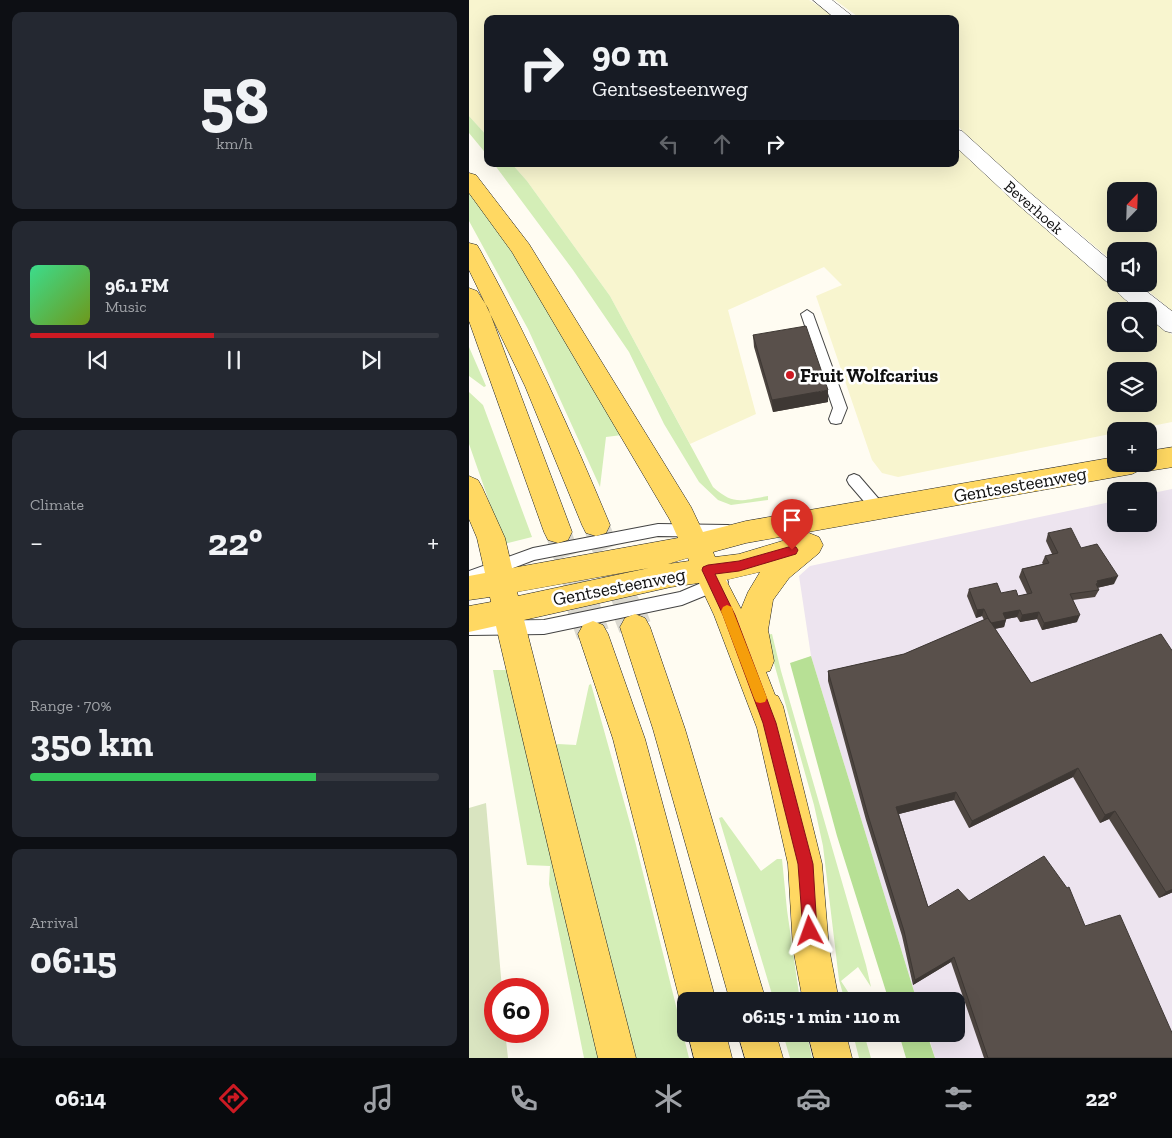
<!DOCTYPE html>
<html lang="en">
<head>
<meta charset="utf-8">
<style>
  body { margin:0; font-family:"Zilla Slab",serif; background:#242831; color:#f1f3f6; height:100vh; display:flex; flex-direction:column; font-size:19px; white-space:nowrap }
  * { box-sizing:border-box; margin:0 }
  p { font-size:16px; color:#9ea1a6 }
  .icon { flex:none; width:28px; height:28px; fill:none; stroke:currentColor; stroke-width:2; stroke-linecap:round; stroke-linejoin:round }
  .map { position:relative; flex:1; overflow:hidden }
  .panel { display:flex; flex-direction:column; gap:12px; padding:12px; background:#0d0f14; width:469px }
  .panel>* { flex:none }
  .top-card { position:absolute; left:15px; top:15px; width:475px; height:152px; border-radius:10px; box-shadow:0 5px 20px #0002; background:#171b24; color:#f1f3f6; overflow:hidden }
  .needle { width:32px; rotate:23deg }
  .fabs { position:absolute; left:638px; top:182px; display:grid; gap:10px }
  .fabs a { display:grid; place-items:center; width:50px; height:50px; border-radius:10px; background:#171b24; box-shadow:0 5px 20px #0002; font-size:25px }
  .speed { position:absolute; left:15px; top:978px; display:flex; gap:10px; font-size:25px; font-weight:700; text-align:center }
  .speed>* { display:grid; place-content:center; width:65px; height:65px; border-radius:50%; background:#171b24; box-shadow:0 5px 20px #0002; line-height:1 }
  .speed .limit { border:8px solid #d22; background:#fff; color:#111 }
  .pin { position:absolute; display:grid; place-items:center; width:42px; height:42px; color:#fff; margin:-51px -21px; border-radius:50% 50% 50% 0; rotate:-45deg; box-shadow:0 0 5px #0007 }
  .pin .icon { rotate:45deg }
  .me { position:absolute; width:55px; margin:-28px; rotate:356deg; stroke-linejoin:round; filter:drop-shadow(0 0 4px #0008) }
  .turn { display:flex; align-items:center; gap:18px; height:105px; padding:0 25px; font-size:22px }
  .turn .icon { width:65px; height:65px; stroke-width:2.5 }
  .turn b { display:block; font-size:35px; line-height:42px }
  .lanes { display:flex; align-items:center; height:48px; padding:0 25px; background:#0003; justify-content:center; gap:25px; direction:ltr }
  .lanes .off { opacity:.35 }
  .big { font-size:38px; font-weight:800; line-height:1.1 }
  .panel .tile { flex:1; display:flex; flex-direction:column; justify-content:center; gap:8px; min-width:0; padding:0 18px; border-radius:10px; background:#242831 }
  .panel .dial { align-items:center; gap:0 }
  .dial b { font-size:65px; line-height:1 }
  .song { display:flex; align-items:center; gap:15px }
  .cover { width:60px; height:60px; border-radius:8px; background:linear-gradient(135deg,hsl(150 70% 55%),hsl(80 70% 35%)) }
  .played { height:5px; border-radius:2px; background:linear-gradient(90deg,#cd1a23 45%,#363941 45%) }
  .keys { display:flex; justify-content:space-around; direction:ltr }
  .heat { display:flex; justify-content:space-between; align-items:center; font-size:28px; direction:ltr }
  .charge { height:8px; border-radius:4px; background:linear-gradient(90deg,#34c759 70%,#363941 0) }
  .trip { position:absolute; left:208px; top:992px; width:288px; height:50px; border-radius:10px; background:#171b24; box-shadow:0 5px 20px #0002; font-weight:800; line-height:50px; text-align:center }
  .menu { display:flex; height:80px; justify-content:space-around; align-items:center; background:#090b0e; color:#9ea1a6 }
  .menu .icon { width:35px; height:35px }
  .menu .active { color:#cd1a23 }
  .menu b { font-size:22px; color:#f1f3f6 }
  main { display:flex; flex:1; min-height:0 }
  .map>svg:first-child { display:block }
  .industrial { fill:#ede4ef }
  .farmland { fill:#f8f5cf; fill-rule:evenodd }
  .green { fill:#d4eeb7 }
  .forest { fill:#b7e095 }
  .cemetery { fill:#d9e4c0 }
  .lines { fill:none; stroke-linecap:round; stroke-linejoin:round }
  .primary-tunnel-far1 { stroke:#dbd9d0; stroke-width:26; stroke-dasharray:26 12; stroke-linecap:butt }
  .primary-tunnel { stroke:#dbd9d0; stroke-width:33; stroke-dasharray:33 17; stroke-linecap:butt }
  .service-casing { stroke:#434343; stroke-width:2 }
  .minor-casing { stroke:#434343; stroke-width:1 }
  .primary-casing { stroke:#212121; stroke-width:1 }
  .service { fill:#fff; fill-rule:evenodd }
  .minor { fill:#fff; fill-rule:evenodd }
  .primary { fill:#ffd862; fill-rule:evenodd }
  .wall { fill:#4d4540 }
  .shaded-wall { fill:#3e3834 }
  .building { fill:#59504b; stroke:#3e3834 }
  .route { fill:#cd1a23; stroke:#851117 }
  .slow { fill:#f59e0b }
  .poi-dot { fill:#cd1a23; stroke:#fff; stroke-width:2 }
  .labels { text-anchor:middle; stroke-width:5; stroke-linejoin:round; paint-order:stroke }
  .far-street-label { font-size:16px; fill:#101010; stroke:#fff }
  .poi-label { font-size:19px; font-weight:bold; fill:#101010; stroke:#fff; text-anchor:start }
  .street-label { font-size:19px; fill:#101010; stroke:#fff }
</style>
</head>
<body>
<main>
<section class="panel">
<div class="tile dial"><b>58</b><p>km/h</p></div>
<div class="tile">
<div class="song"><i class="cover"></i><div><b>96.1 FM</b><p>Music</p></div></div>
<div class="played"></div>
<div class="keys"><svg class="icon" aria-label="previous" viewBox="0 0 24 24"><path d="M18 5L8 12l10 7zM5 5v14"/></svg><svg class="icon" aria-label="pause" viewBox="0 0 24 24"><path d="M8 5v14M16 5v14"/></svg><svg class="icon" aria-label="next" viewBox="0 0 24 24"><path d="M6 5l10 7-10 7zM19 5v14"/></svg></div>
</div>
<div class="tile"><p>Climate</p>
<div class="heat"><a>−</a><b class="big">22°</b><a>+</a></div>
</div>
<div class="tile"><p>Range · 70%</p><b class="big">350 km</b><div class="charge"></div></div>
<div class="tile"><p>Arrival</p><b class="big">06:15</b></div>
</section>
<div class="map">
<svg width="704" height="1058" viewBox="0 0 704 1058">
  <rect width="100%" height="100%" fill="#fffcf2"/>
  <path class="industrial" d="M703 489V1058H466L459 1034H486V1001H448L342 656 330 576 341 566 646 501V524H679V494Z"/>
  <path class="farmland" d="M0 0H340L371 19H19V137L0 116Z
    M366 0H703V311L671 284H679V251H646V263L516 155 486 123V19H392ZM646 191H679V224H646Z
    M486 143 564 218 675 311H646V344H679V314L703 335V422L657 431H646V433L429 477 413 473 403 460 347 296 373 285 355 267 259 310 287 414 221 444 141 296 58 181 43 164H486ZM646 371H679V404H646Z"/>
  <path class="green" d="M0 116 19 137V156L0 133Z
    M25 164H43L58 181 141 296 244 487C265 506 273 500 299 496V500L262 505 249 500 230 482 195 424 160 352 104 270Z
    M0 191 49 261 153 435 137 437 131 487 59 329 0 221Z
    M0 347 17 386 15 387 0 376Z
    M0 392 14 405 63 537 35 544 0 444Z
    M303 634 312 671 397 965 402 987 389 967 372 981 385 1001H376L370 980 354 846 345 805 297 635Z
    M24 670H38L135 1058H115L80 884 81 866 58 865Z
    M122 684 166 841 220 1058H163L84 747 89 744 107 745 120 685Z
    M253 817 292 871 308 859H313L318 910 331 1001H305L250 818Z
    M314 1034H338L343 1058H321Z
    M384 1034H395L402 1058H390Z"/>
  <path class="forest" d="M342 656 448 1001H420L368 836 321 663Z
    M430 1034H458L466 1058H437Z"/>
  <path class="cemetery" d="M17 803 33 989H26V1031H36L39 1058H0V808Z"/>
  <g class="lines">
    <path class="primary-tunnel-far1" d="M127 525 159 607
      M89 532 115 607"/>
    <path class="primary-tunnel" d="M114 606 124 634
      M158 606 166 627"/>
    <g class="service-casing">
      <path id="service" d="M338 310 344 314 378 408 372 423 367 424 362 423 360 419 364 408 332 314Z
        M385 474 390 476 415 505 417 509 415 513 410 515 405 513 380 484 378 480 380 476Z
        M189 524 259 525 264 527 267 531 264 535 259 537 189 536 65 560 0 585V571L64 548Z
        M251 575 257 577 259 582 257 587 213 605 75 634 0 635V621L75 620 211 592Z"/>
    </g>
    <g class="minor-casing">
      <path id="minor" d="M344 0H363L387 19H367Z
        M486 129 493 131 560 192 646 265V284H668L704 312V333L696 331 679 317V311C667 311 648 294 643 284L638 282 546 202 486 146Z"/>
    </g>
    <g class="primary-casing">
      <path id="primary" d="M0 173 7 175 60 244 222 507 234 532 277 521 646 457V464H679V451L704 447V467L679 471 673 469 663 474 277 543 244 552 246 557 270 554 340 533 350 537 354 545 350 553 320 578 304 600 299 630 305 661 301 671 297 672 306 695 309 696 314 706 353 864 360 948 370 1001H334L324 948 319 864 288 728 245 615 230 583 202 587 55 620 167 1058H129L27 626 0 632V606L22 602 21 597 0 600V576L16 573 8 538 0 519V476L9 480 13 487 36 538 43 568 209 538 201 520 43 252 0 193ZM219 558 220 561 199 564ZM180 568 49 596 48 592ZM291 572 279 592 272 609 257 580Z
        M0 243 8 245 11 250C60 339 102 431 141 525L137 533 127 536 117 533 113 525 56 386 0 270Z
        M0 288 8 291 19 308 103 532 99 540 89 543 79 540 75 532 0 321Z
        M166 614 176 618 181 627 216 729 297 1001H261L184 729 151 627 156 618Z
        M124 621 134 625 139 634 176 739 247 1001H216V1014L211 1001 144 739 109 634 114 625Z
        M219 1034H257L263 1058H225Z
        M269 1034H307L314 1058H276Z
        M339 1034H377L383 1058H345Z"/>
    </g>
    <use href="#service" class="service"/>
    <use href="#minor" class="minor"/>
    <use href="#primary" class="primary"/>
  </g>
  <path class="wall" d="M284 335 359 402 304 412 285 347Z
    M579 533 612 548 645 584 628 588 630 590 626 597 604 600 608 622 573 630 568 619 551 622 548 617 537 619 535 627 526 629 562 683 704 892 690 898 640 819 631 823 604 777 500 828 485 800 430 814 459 907 500 901 616 926 704 1058H515L482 962 444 985 433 936 397 820 359 681V671L435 654 515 620 513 616 507 618 498 596 500 589 549 596 558 594 550 577 553 569 574 564 573 563 576 556 583 554 577 541Z"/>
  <path class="shaded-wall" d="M359 390V402L304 412 303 400Z
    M649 576 645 584 627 588 629 583 628 581Z
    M515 609 513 616 507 618 508 610Z
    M551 610 548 617 532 620 534 613Z
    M570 612 568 619 551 622 553 615Z
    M611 615 608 622 573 630 575 623Z
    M537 620 535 627 519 630 521 623Z
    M609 768 604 777 500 828 503 821Z
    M487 792 485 800 426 815 427 807Z
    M646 811 640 819 631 823 636 815Z
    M704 889V892L690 898 697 892Z
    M485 957 482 962 444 985 446 980Z"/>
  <path class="building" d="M337 326 359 390 303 400 284 335Z
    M602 528 612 548 628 544 649 576 628 581 629 583 627 584 630 590 601 594 611 615 575 623 570 612 553 615 551 610 534 613 537 620 522 623 520 620 515 609 508 610 500 589 528 583 532 593 547 590 549 596 563 593 553 569 580 563 576 556 589 553 579 533Z
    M519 618 562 683 692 634 704 652V889L697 892 646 811 636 815 609 768 503 821 487 792 427 807 459 907 489 889 500 901 575 856 598 888 600 887 616 926 651 915 704 1035V1058H519L485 957 446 980 435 931 398 812 359 671 435 654Z"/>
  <path class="route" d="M323 546 327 547 329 550 327 554 270 571 246 574 266 615 307 723 344 864 348 931 346 936 341 938 336 936 334 931 329 864 294 723 254 615 233 570 234 567 239 565 270 561Z"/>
  <path class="slow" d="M258 605 263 607 264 611 298 698 296 702 291 703 287 702 285 698 252 611 254 607Z"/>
  <circle class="poi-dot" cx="321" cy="375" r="5"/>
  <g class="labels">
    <g class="far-street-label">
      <text transform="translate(565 207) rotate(41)" y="6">Beverhoek</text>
    </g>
    <g class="poi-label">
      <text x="331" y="382">Fruit Wolfcarius</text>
    </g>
    <g class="street-label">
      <text transform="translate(551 484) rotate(-10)" y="7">Gentsesteenweg</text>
      <text transform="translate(150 586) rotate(-11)" y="7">Gentsesteenweg</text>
    </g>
  </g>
</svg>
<div class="fabs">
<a><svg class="needle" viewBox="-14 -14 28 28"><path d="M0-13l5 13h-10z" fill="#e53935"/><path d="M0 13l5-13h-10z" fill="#9ea1a6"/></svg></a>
<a><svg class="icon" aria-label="sound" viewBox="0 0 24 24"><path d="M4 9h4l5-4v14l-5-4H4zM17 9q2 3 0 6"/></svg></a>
<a><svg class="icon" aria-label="search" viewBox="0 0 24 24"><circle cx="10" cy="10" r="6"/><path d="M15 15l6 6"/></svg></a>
<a><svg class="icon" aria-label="layers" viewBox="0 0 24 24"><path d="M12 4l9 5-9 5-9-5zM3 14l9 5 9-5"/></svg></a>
<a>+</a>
<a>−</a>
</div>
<div class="speed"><div class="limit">60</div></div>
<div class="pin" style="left:323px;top:550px;background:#d93025"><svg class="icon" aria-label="arrive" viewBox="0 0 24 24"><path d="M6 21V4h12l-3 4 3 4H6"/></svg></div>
<svg class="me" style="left:341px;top:931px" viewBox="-20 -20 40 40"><path d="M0-17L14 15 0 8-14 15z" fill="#cd1a23" stroke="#fff" stroke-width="4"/></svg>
<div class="trip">06:15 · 1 min · 110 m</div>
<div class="top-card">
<div class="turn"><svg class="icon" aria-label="right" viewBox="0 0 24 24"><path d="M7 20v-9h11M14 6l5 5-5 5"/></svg><div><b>90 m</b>Gentsesteenweg</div></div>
<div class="lanes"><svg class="icon off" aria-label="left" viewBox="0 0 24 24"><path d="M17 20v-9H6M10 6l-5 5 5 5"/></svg><svg class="icon off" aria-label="ahead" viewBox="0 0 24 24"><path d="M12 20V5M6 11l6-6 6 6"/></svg><svg class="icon" aria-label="right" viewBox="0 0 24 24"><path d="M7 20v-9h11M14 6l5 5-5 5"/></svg></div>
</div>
</div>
</main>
<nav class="menu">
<b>06:14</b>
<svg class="icon active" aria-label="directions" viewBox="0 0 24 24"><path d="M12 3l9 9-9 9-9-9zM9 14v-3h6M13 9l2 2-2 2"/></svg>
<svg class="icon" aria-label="music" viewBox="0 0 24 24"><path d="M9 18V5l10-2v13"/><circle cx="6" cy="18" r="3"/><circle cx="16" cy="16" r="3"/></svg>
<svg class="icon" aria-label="phone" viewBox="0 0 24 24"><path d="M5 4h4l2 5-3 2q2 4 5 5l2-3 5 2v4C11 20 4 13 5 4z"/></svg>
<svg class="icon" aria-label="climate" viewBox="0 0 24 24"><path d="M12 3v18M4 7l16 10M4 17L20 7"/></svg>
<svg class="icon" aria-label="car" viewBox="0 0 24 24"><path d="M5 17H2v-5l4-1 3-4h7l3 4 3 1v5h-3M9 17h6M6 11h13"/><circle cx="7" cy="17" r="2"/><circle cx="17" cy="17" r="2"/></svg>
<svg class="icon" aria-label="filters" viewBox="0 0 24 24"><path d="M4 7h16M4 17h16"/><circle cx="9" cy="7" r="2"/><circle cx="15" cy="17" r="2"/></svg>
<b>22°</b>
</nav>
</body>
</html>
